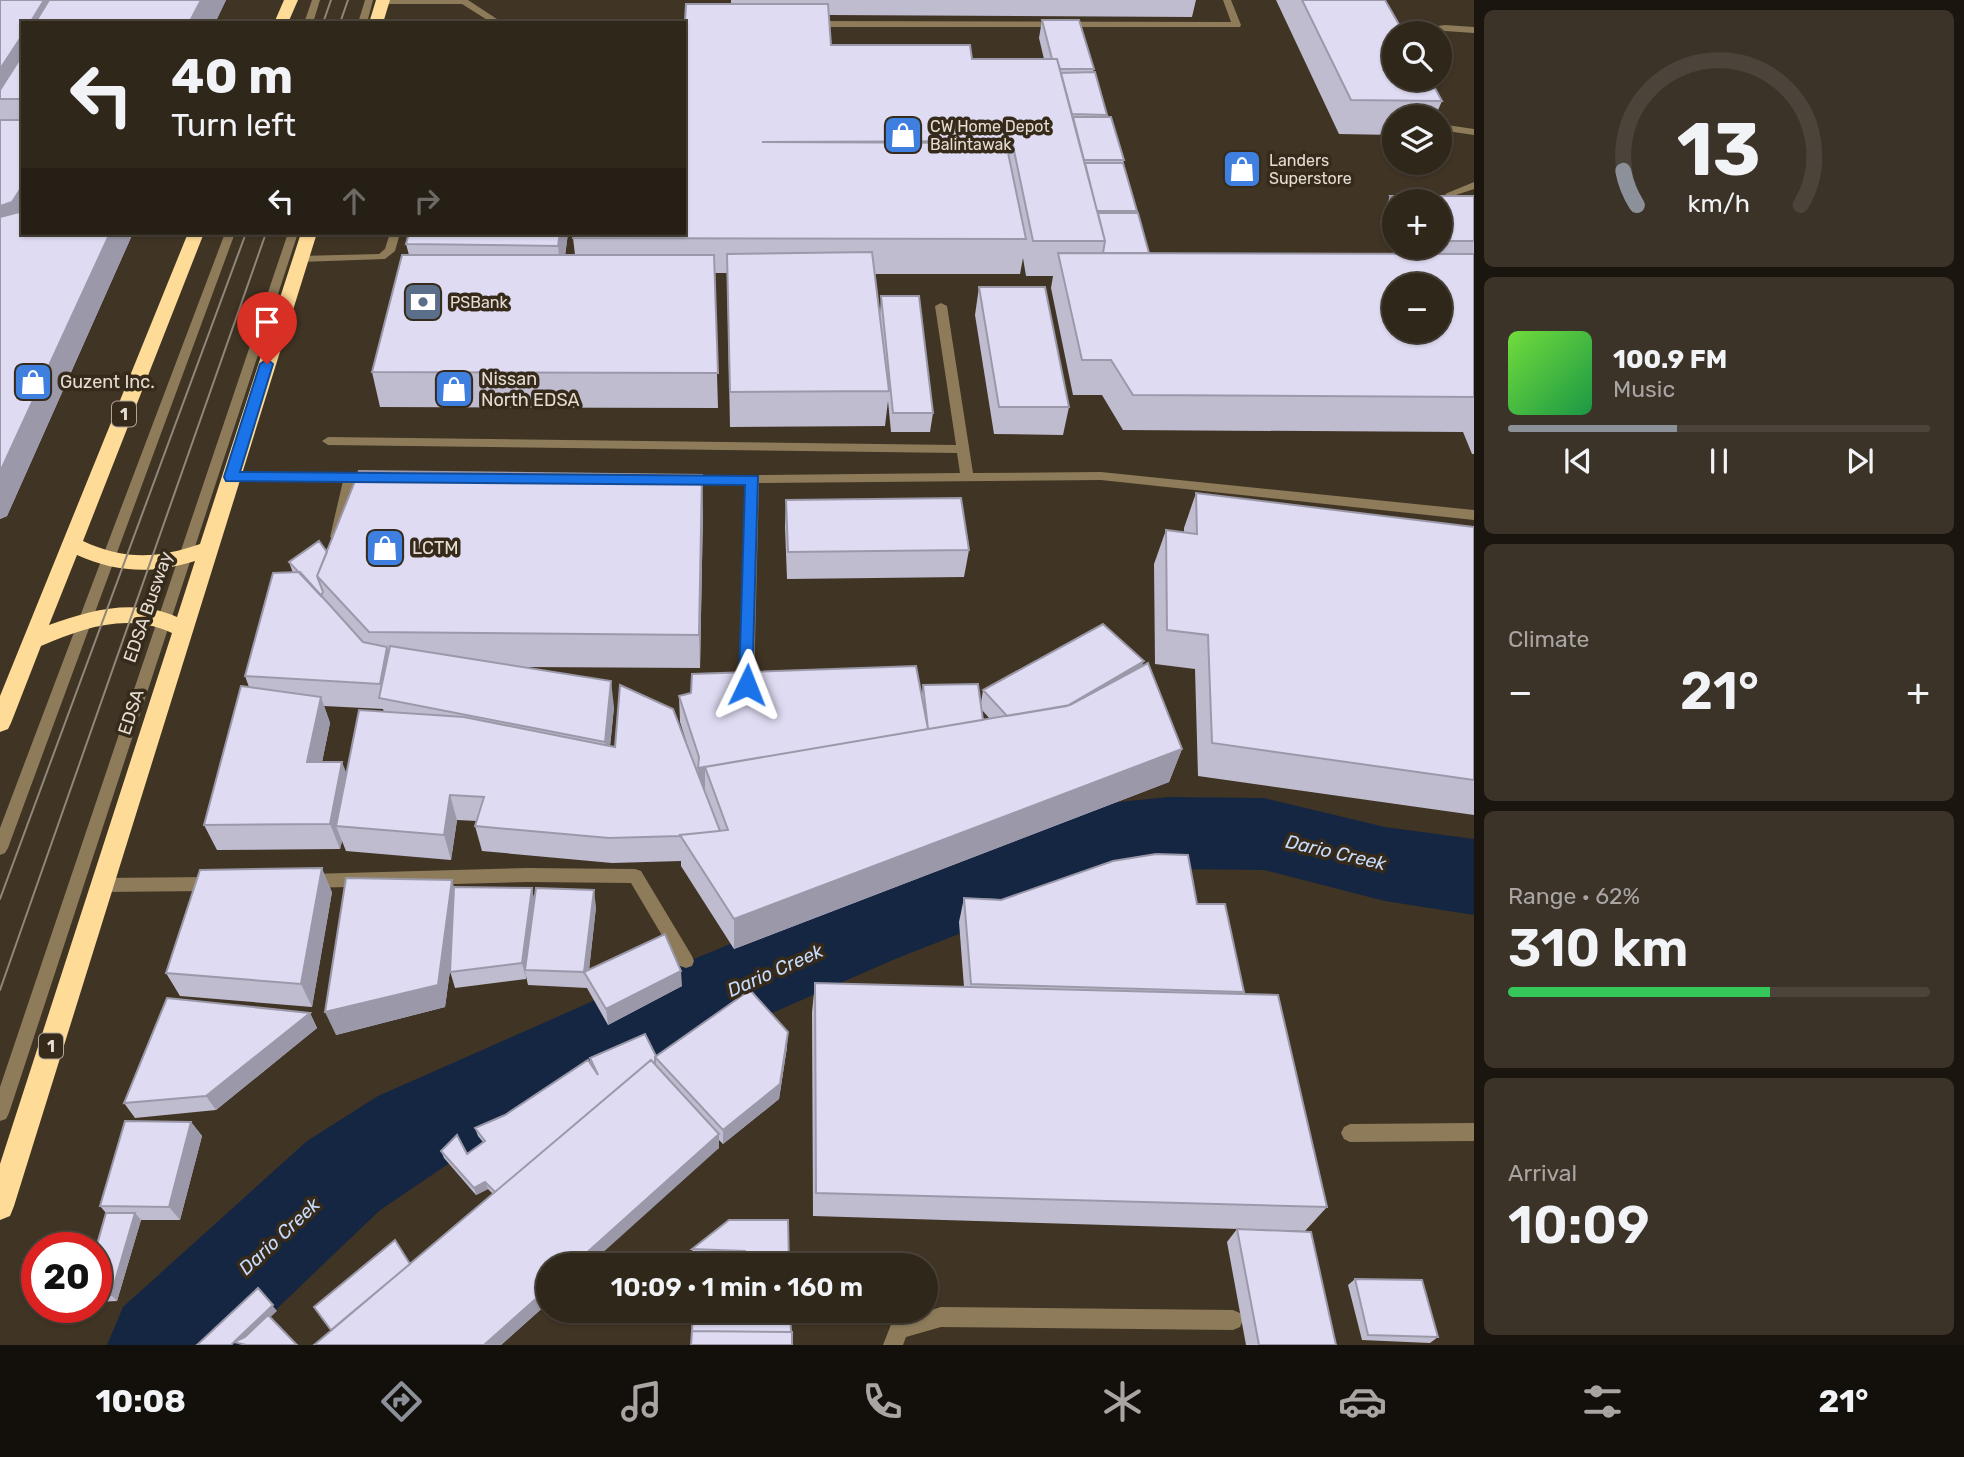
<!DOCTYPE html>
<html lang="en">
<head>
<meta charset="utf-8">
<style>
  body { margin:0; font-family:Rubik,sans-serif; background:#3c3328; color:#f1f3f6; height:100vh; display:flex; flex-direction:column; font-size:26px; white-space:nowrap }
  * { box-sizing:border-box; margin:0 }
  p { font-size:23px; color:#a8a5a3 }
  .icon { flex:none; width:38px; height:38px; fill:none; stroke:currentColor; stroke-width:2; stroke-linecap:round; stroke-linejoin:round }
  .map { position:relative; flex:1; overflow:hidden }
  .details { display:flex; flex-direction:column; gap:10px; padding:10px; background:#1a150f; width:490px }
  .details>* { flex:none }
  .hud { position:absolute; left:21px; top:21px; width:665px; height:214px; border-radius:0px; box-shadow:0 2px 5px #0004,0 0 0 2px #4b443a; background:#30271b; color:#f1f3f6; overflow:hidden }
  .fabs { position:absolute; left:1382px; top:21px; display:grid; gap:14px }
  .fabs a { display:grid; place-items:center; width:70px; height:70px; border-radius:50%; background:#30271b; box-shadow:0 2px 5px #0004,0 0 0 2px #4b443a; font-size:35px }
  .speed { position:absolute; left:21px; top:1232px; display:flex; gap:14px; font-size:35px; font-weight:700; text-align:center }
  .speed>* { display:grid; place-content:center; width:91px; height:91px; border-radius:50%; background:#30271b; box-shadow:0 2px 5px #0004,0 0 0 2px #4b443a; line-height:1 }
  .speed .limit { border:10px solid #d22; background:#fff; color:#111 }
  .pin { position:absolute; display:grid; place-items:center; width:60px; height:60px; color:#fff; margin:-72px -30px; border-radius:50% 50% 50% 0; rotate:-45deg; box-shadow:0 0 7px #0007 }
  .pin .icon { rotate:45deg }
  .me { position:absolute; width:77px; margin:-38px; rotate:2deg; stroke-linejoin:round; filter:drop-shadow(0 0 5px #0008) }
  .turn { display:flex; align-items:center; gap:24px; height:147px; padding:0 35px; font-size:32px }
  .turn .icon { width:91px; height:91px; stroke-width:2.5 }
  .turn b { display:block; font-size:49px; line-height:60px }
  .lanes { display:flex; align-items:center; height:66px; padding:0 35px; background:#0003; justify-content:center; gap:35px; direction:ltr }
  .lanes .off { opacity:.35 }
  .big { font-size:52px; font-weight:600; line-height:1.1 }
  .details .card { flex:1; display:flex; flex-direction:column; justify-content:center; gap:10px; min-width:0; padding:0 24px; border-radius:10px; background:#3c3328 }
  .details .dial { align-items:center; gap:0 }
  .dial svg { height:182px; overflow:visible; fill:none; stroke:#4b443a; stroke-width:7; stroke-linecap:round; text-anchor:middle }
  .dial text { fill:#f1f3f6; stroke:none }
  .song { display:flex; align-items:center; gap:21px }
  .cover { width:84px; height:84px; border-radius:10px; background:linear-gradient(135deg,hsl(100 70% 55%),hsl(140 70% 35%)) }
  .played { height:7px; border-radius:4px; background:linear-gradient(90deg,#8c9099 40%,#4b443a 40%) }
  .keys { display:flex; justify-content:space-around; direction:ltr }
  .heat { display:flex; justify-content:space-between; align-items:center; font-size:38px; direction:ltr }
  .charge { height:10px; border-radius:5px; background:linear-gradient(90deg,#34c759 62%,#4b443a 0) }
  .trip { position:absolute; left:536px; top:1253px; width:402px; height:70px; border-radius:35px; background:#30271b; box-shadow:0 2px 5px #0004,0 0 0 2px #4b443a; font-weight:600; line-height:70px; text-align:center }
  .dock { display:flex; height:112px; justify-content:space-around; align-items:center; background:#13100b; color:#a8a5a3 }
  .dock .icon { width:49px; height:49px }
  .dock .on { color:#8c9099 }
  .dock b { font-size:32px; color:#f1f3f6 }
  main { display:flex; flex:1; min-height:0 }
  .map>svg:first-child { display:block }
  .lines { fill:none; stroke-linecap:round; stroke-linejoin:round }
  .river { fill:#152642; fill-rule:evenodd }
  .lane { fill:#8d7b59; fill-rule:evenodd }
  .highway { fill:#fedb97; fill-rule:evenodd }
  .tram { stroke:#908679; stroke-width:2 }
  .wall { fill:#bfbcd0; fill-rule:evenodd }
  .shaded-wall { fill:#9b99a9 }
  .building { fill:#dedbf2; stroke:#9b99a9; stroke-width:2; fill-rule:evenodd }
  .route { fill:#1a73e8; stroke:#114b97; stroke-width:2 }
  .labels { text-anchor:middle; stroke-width:7; stroke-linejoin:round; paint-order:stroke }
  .far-poi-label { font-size:16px; fill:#e5ddd3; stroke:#362a1a; text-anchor:start }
  .shield { fill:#362a1a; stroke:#b0a79c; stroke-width:2 }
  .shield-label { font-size:16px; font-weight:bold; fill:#e5ddd3 }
  .poi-label { font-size:18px; fill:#e5ddd3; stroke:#362a1a; text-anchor:start }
  .street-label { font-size:18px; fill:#e5ddd3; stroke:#362a1a }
  .water-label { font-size:19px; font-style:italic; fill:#c6dbfd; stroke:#362a1a }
</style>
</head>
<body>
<main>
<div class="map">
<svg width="1474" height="1345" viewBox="0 0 1474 1345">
  <rect width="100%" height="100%" fill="#403424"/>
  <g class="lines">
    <path class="river" d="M1169 797 1264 798 1385 827 1474 839V915L1385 901 1264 870 1169 869 1118 874 1064 893 895 959 684 1052 448 1164 379 1211 239 1345H107L123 1307 307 1141 378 1096 618 990 831 903 1044 825 1118 802Z"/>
    <path class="lane" d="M312 0H320L313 23H304Z
      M365 0H373L367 23H358Z
      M378 0H468L503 23H492L462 4H382Z
      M1223 0H1231L1241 25 1240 27H810L806 24 810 21 1231 22Z
      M1445 25 1474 27V33L1445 31 1402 33 1407 30Z
      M1440 124 1474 129V135L1440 130Z
      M1474 182V189L1450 197 1445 194Z
      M225 233H235L8 848 5 853 0 855V828Z
      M288 233H298L9 1113 6 1119 0 1121V1087Z
      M390 233H400L395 251 385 259 300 262 295 259 300 256 379 254 385 249Z
      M941 303 947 306 973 473 1101 472 1474 510V520L1101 480 759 483 754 685 752 689H742L740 685 747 483H683L679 482 677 479 679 476 960 473 957 453 328 445 322 441 328 437 956 445 935 306Z
      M231 473H376L382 477 376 481H355L342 537 336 542 330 537 343 481H231L225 477Z
      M528 868 635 869 641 871 692 956 694 961 692 966 686 968 680 966 631 883 528 882 309 888 303 886 301 881 303 876 309 874Z
      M212 877 218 879 220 884 218 889 212 891 102 892 96 890 94 885 96 880 102 878Z
      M1474 1123V1141L1350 1142 1344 1139 1341 1133 1344 1127 1350 1124Z
      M941 1307 1233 1310 1240 1313 1243 1320 1240 1327 1233 1330 941 1327 906 1337 903 1345H883L892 1322Z"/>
    <path class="highway" d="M284 0H298L288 23H274Z
      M376 0H390L383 23H369Z
      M188 233H204L83 541C123 560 158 559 200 544L301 233H317L14 1206 10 1216 0 1220V1164L172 633C127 612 84 628 41 646L11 723 8 729 0 732V696ZM77 555C117 573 154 574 195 561L177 617C134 598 91 610 49 625Z"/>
    <path class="tram" d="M323 23 331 0
      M340 23 348 0
      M0 899 246 233
      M0 990 266 233"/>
  </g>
  <path class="wall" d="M0 0H226L215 23H23V233H133L7 516 0 519Z
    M731 0H1196L1192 17 829 15 831 45 972 59H1044L1039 38 1042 20 1094 69 1093 72 1107 115 1106 117 1124 160 1123 163 1137 211 1136 213 1149 253 1394 254 1380 223 1390 196H1474V454H1472L1463 432 1123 430 1102 395H1073L1051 288 1053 276H1026L1023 258 1020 274H875L880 315 881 296 933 413 930 432H891L888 401 885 426 730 427 727 273H714L718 408 380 407 372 372 409 255 406 244 409 233H568L565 255H575L573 238 731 4ZM1395 201H1440V247H1395Z
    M1276 0H1385L1442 101 1435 117H1395V135L1339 134Z
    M979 287 1069 407 1063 435 994 434 975 315Z
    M1196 493 1474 527V815L1198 776 1195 669 1155 664 1154 564 1166 530 1184 532V528Z
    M786 500 969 550 964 577 787 579 785 527Z
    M703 510 700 668 526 667 614 707 610 746 689 750 680 722 679 696 922 695 923 685 981 703 983 690 1142 667 1182 749 1169 782 734 949 681 866V861L612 863 482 851 475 826 477 821 457 820 451 860 346 851 342 841 340 849 217 850 204 825 249 687 245 676 293 573 289 562 327 552ZM324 706 383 709 384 712 346 773 322 762 330 723ZM982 710 990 719 983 720Z
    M454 887 532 888 534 900 596 907 589 970 682 986 608 1025 587 988 528 985 526 976V979L455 988 450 971 445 1007 336 1035Z
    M332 892 312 1007 180 996 166 973Z
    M964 898 1197 904 1244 992 1243 994 1327 1207 1305 1231 813 1216 812 1012 815 983 964 987 959 922Z
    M310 1013 317 1028 216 1110 135 1118 124 1103Z
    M787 1047 779 1099 723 1144 719 1140V1148L548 1265V1303L501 1345 410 1264 493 1194 488 1189 476 1195 444 1158 441 1151 467 1154 483 1142 478 1136 475 1128 505 1115 590 1063V1058L656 1056Z
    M191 1122 202 1136 180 1220H141L117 1301 96 1302V1248L106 1213 100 1206Z
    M788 1220 740 1257 693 1255 692 1249Z
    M1237 1229 1336 1345H1246L1227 1242Z
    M1355 1279 1438 1337 1430 1343 1362 1340 1348 1285Z"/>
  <path class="shaded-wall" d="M44 0H77L63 23H30Z
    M201 0H226L215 23H189Z
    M23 34V89L0 99V69Z
    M23 185V233L0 245V206Z
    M110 233H133L7 516 0 519V472Z
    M560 233H568L562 281 558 246Z
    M702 475 703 510 700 668 699 635Z
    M387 647 394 674 384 699 380 684Z
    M1144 661 1137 679 1049 717Z
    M611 681 614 707 608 767 605 742Z
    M321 697 330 723 317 787 307 762Z
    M928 729 705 767V792L699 793 698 768Z
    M1182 749 1169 782 734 949V919Z
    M342 762 352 787 336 826 342 841 340 849 330 824Z
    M450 795 457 820 451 860 444 835Z
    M322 868 332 892 312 1007 301 984Z
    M452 880 459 904 445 1007 336 1035 325 1012Z
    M532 888 535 905 525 970 526 979 522 963Z
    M594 890 596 907 588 979 584 972Z
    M681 971 682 986 608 1025 606 1009Z
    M310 1013 317 1028 216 1110 206 1096Z
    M788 1032 787 1047 779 1099 723 1144V1130Z
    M191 1122 202 1136 180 1220 169 1207Z
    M719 1134V1148L589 1265H573Z
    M485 1182 488 1189 476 1195 474 1188Z
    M135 1213 141 1220 117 1301 111 1295Z
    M258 1288 277 1311 242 1344 234 1342Z
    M548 1288V1303L501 1345H484Z"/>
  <path class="building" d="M0 0H44L30 23H23V34L0 69Z
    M49 0H201L189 23H35Z
    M1302 0H1385L1404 33H1395V79H1430L1442 101 1351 100Z
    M686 4H828L831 45H970L972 59H1057L1105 241H1033L1012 141 762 142 1006 143 1026 239 573 238 574 233H684V38Z
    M1042 20H1079L1094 69H1060L1057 59H1052Z
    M23 54V99H0V90Z
    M1095 72 1107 115 1072 114 1061 73Z
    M1073 117H1111L1124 160H1084Z
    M0 120H23V185L12 202 0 206Z
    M1085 163H1123L1137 211H1097Z
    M1390 196H1474V241H1440V201H1395V205Z
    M23 211V233H110L0 472V217Z
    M1098 213H1138L1149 253H1103L1105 241Z
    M409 233H560L558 246 406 244Z
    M872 252 889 391 730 392 727 254Z
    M1058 253 1474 254V397L1133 395 1111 360H1082ZM1395 285H1440V331H1395Z
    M402 255H714L718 373 372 372Z
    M979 287H1045L1069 407H999Z
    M881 296H919L933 413H893Z
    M359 471 702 475 699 635 369 632 317 576Z
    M1196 493 1474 527V780L1212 743 1208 635 1167 630 1166 530 1197 534Z
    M961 498 969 550 788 552 786 500Z
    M319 541 327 552 317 576 323 592 321 596 289 562Z
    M300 572 363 642 387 647 380 684 245 676 273 573Z
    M1103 624 1144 661 1067 706 1007 716 983 690Z
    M390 646 611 681 605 742 379 698Z
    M1148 663 1182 749 734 919 680 835 728 830 705 767 1070 705Z
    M916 666 928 729 698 768 699 757 679 696 691 693 692 674Z
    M978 684 983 720 928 729 923 685Z
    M620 685 673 709 720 831 680 835V836L609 838 475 826 484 797 450 795 444 835 336 826 359 710 464 717 615 747Z
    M241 686 321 697 307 762H342L330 824 204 825Z
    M1156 854 1188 855 1197 904H1225L1244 992 971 984 964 898 1001 900 1113 861Z
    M322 868 301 984 166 973 200 870Z
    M346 878 452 880 438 985 325 1012Z
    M454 887 532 888 522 963 450 972Z
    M536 888 594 890 584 972 665 934 681 971 606 1009 584 972 525 970Z
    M815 983 1278 995 1327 1207 816 1193Z
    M750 990 788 1032 780 1084 723 1130 655 1057Z
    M167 998 310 1013 206 1096 124 1103Z
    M645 1034 656 1056 655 1057V1064L651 1060 495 1192 485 1182 474 1188 441 1151 457 1135 467 1154 485 1141 475 1128 505 1115 588 1060 598 1075 590 1058Z
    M651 1060 719 1134 573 1265H548V1288L484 1345H314Z
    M125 1121 191 1122 169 1207 100 1206Z
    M106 1213H135L111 1295 96 1296V1248Z
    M729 1220H788L789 1265H740V1252L746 1251 692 1249Z
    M1237 1229 1311 1232 1336 1345H1259Z
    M395 1240 410 1264 331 1330 314 1307Z
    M1355 1279 1422 1280 1438 1337 1368 1335Z
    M258 1288 273 1305 234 1342 245 1337 268 1315 297 1345H246L234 1342 231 1345H197Z
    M693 1311H790L791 1332 692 1331Z
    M692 1331 792 1332V1345H691Z"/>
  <path class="route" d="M267 359 273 364 240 472 758 476 752 690 747 691 739 685 745 485 226 481 224 477 260 364Z"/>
  <defs>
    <g id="shop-square" transform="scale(2.0125)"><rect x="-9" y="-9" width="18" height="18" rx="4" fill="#3f7fe0" stroke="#362a1a"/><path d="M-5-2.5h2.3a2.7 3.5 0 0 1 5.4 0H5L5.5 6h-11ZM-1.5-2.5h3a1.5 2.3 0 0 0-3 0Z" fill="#fff"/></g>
    <g id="bank-square" transform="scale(2.0125)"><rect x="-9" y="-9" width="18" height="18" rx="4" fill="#5c6f8a" stroke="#362a1a"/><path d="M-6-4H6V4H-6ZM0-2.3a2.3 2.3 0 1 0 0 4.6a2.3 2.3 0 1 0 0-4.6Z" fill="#fff"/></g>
  </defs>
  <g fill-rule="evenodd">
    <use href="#shop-square" x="903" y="135"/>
    <use href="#shop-square" x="1242" y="169"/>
    <use href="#bank-square" x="423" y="302"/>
    <use href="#shop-square" x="33" y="382"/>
    <use href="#shop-square" x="454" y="389"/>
    <use href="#shop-square" x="385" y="548"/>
  </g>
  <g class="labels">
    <g class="far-poi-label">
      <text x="930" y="132">CW Home Depot<tspan x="930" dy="18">Balintawak</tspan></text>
      <text x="1269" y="166">Landers<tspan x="1269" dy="18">Superstore</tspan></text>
      <text x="450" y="308">PSBank</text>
    </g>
    <g class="shield">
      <rect x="112" y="401.5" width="24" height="25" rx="5"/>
      <rect x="39" y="1033.5" width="24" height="25" rx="5"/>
    </g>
    <g class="shield-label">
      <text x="124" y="420">1</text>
      <text x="51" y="1052">1</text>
    </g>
    <g class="poi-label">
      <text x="481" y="385">Nissan<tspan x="481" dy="21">North EDSA</tspan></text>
      <text x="60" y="388">Guzent Inc.</text>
      <text x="412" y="554">LCTM</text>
    </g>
    <g class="street-label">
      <text transform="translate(148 607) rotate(-71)" y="6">EDSA Busway</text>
      <text transform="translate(131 712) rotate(-72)" y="6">EDSA</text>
    </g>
    <g class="water-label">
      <text transform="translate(1336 852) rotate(13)" y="7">Dario Creek</text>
      <text transform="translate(775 970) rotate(-24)" y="7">Dario Creek</text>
      <text transform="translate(279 1236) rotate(-43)" y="7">Dario Creek</text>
    </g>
  </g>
</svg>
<div class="fabs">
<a><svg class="icon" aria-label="search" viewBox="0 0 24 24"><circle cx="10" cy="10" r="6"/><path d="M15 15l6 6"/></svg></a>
<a><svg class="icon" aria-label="layers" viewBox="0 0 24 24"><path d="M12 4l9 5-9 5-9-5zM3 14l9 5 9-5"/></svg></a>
<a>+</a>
<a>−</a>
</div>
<div class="speed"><div class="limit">20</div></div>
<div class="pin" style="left:267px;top:364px;background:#d93025"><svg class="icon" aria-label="arrive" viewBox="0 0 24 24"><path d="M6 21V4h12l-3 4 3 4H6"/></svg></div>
<svg class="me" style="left:747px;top:685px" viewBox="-20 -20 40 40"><path d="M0-17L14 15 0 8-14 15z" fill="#1a73e8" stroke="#fff" stroke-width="4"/></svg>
<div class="trip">10:09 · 1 min · 160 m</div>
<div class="hud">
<div class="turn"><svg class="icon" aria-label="left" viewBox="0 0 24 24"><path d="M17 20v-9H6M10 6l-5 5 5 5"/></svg><div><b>40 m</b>Turn left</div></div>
<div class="lanes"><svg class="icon" aria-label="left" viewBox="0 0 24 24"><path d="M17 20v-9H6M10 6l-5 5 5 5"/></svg><svg class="icon off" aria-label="ahead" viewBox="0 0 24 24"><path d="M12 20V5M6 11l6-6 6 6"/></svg><svg class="icon off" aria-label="right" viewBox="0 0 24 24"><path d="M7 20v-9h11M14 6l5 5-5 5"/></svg></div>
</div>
</div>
<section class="details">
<div class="card dial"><svg viewBox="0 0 100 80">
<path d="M14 69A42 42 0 1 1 86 69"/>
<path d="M14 69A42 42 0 0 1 8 54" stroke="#8c9099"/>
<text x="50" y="56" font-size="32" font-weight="700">13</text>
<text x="50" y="72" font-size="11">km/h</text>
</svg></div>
<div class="card">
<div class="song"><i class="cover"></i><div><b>100.9 FM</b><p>Music</p></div></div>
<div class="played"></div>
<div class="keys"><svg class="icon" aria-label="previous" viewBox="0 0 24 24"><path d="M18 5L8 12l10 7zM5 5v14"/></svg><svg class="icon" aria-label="pause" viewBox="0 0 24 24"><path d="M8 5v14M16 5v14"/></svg><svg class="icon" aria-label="next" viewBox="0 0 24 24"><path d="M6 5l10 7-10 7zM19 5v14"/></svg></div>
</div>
<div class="card"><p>Climate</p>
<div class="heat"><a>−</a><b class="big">21°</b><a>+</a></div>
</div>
<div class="card"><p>Range · 62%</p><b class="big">310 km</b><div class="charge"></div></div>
<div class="card"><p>Arrival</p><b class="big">10:09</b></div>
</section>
</main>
<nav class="dock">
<b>10:08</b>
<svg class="icon on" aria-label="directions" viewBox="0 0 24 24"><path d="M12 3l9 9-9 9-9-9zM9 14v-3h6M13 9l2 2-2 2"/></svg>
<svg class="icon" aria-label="music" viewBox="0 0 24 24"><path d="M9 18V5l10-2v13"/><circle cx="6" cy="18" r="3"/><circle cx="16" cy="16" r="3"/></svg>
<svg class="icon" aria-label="phone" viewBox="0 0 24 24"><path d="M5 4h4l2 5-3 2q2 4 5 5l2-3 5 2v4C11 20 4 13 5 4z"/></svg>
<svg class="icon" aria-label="climate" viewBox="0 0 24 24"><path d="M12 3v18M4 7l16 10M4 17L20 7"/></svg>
<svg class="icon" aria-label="car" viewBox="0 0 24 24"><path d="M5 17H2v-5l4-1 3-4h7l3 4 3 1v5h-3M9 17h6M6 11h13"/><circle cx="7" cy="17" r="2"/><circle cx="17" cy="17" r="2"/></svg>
<svg class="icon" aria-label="filters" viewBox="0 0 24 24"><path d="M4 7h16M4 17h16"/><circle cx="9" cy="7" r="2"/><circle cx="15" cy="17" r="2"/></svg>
<b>21°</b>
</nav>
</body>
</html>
